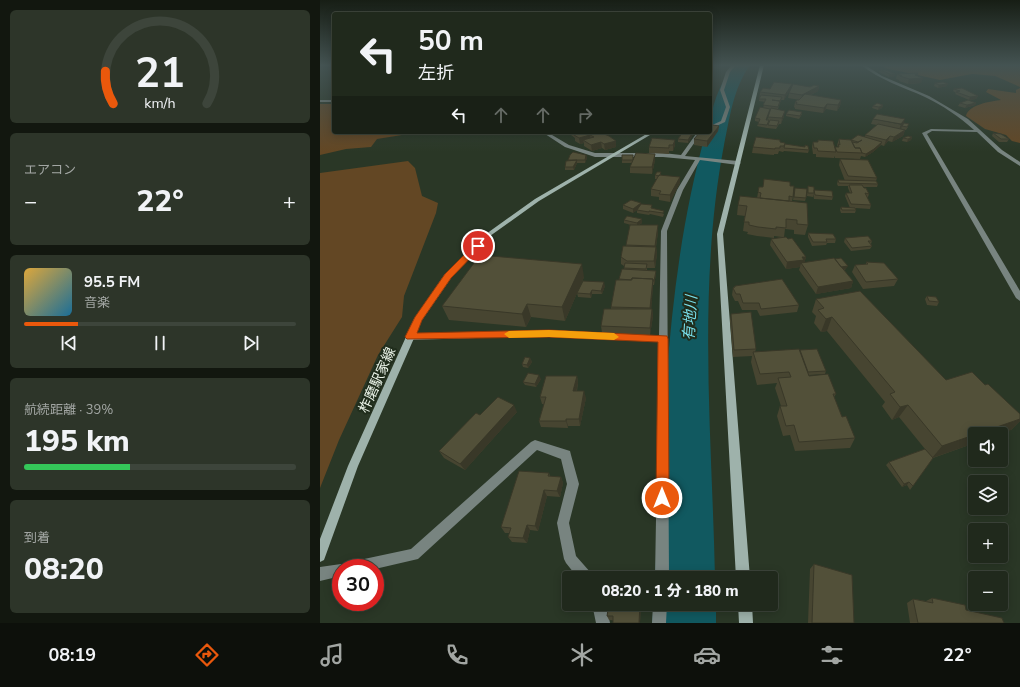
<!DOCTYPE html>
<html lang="ja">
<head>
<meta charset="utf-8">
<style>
  body { margin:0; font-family:"Nunito Sans","Noto Sans JP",sans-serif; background:#2d3529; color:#f1f3f6; height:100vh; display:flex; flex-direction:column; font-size:15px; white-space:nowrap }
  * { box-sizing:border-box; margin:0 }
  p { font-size:13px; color:#a2a6a3 }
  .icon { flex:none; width:22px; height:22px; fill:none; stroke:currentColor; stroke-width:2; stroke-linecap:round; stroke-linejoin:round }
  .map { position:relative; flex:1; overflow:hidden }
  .details { display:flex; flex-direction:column; gap:10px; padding:10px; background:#12170f; width:320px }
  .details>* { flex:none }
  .banner { position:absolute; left:12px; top:12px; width:380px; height:122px; border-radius:4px; box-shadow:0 2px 10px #0003,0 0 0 1px #3d453b; background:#20291c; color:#f1f3f6; overflow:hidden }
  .buttons { position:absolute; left:648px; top:427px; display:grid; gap:8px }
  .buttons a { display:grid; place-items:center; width:40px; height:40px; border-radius:4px; background:#20291c; box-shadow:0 2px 10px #0003,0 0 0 1px #3d453b; font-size:20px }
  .speed { position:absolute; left:12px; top:559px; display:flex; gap:8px; font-size:20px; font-weight:700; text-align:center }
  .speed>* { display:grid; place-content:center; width:52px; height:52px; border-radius:50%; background:#20291c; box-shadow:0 2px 10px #0003,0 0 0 1px #3d453b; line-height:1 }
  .speed .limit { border:6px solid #d22; background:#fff; color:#111 }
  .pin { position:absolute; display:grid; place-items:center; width:34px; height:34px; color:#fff; margin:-17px; border:2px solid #fff; border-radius:50%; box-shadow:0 1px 4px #0007 }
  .me { position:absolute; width:44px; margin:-22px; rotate:0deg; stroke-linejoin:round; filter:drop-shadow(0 0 3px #0008) }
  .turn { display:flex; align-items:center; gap:14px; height:84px; padding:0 20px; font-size:18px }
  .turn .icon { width:52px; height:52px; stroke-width:2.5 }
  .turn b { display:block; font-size:28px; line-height:34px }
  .lanes { display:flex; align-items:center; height:38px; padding:0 20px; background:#0003; justify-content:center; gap:20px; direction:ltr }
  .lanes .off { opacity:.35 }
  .big { font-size:30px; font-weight:800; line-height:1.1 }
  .details .tile { flex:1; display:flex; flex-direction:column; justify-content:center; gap:6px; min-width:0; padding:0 14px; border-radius:6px; background:#2d3529 }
  .details .dial { align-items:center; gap:0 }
  .dial svg { height:104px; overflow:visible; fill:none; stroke:#3d453b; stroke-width:7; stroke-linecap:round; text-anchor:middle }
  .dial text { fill:#f1f3f6; stroke:none }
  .song { display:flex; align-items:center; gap:12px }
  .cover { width:48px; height:48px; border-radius:6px; background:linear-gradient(135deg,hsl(40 70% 55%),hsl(200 70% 35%)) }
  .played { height:4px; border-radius:2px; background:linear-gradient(90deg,#ea580c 20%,#3d453b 20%) }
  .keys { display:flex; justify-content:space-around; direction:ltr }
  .heat { display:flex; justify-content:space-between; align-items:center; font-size:22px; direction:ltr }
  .charge { height:6px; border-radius:3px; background:linear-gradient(90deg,#34c759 39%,#3d453b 0) }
  .trip { position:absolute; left:242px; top:571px; width:216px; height:40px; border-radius:4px; background:#20291c; box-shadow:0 2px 10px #0003,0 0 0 1px #3d453b; font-weight:800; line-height:40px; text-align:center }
  .dock { display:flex; height:64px; justify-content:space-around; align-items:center; background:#0d100b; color:#a2a6a3 }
  .dock .icon { width:28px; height:28px }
  .dock .active { color:#ea580c }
  .dock b { font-size:18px; color:#f1f3f6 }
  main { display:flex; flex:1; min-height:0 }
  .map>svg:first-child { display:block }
  .green { fill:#634724 }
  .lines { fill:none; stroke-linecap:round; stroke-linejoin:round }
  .river { fill:#115960; fill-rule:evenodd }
  .street { fill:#788480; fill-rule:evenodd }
  .secondary { fill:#9eb2ab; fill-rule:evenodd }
  .wall { fill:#474531; fill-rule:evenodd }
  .shaded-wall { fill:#393828 }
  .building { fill:#525039; stroke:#393828 }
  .route { fill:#ea580c; stroke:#983908 }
  .slow { fill:#f59e0b }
  .labels { text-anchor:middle; stroke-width:4; stroke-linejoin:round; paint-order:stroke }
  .street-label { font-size:14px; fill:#edf6eb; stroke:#202d1c }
  .water-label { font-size:15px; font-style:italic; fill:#79dfeb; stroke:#202d1c }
</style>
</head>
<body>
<main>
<section class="details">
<div class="tile dial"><svg viewBox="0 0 100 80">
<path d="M14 69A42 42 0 1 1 86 69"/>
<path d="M14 69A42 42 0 0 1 8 44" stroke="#ea580c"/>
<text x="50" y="56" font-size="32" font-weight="700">21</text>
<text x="50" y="72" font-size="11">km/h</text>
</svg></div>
<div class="tile"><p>エアコン</p>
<div class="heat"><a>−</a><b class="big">22°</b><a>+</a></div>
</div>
<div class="tile">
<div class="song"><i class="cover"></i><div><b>95.5 FM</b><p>音楽</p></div></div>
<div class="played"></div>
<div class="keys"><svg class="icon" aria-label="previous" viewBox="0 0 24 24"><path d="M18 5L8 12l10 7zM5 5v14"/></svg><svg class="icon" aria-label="pause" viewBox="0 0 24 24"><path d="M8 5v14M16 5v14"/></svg><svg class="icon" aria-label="next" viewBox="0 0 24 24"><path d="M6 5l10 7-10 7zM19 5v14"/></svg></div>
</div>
<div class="tile"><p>航続距離 · 39%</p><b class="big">195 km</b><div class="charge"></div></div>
<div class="tile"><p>到着</p><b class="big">08:20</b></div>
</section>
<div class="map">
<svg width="700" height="623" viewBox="0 0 700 623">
  <rect width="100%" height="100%" fill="#2a3726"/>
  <path class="green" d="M567 65H700V87L675 76 652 74 620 80 579 71 568 69 563 67Z
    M700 88V143L692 141 686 135 665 129 646 116C648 105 671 101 681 100L666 92 668 89 696 93V90Z
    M0 104H14V132H82V135L57 139 51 147 26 149 0 155Z
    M88 161 95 168 102 196 118 203 116 213 84 296 82 317 58 355 19 440 0 488V173Z"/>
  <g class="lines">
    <path class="river" d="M414 65H430C413 89 410 117 404 145 377 287 392 435 395 578H335C344 429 345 277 386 132H390C390 108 399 84 414 65Z
      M334 604H396V623H332Z"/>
    <path class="street" d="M412 65H416L410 72 404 90 410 107 405 122 390 129V126L401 121 406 107 400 90 406 72Z
      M541 65H545L562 76 609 96 648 119 682 150 700 162V166L678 152 657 132 612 131 607 134 700 291V301L696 298 602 133 611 129 654 130C640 117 622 105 605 97 583 87 560 80 541 65Z
      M0 100H14V102H0Z
      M222 132H227L249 145 275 153H343L361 155 376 134 377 132H382L365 156 418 161 421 163 418 165 380 160 363 190 347 231 349 578H335L339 342 229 336 90 340 87 339 86 337 87 335 90 334 229 330 339 336 341 231 357 190 375 160 343 157H275L245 147Z
      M215 440 250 451 251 455 259 484 249 523 256 556 271 573 273 578H258L246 563 244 559 237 523 247 484 241 459 217 450 98 559 55 569V568H21V576L0 581V567L21 564 25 565 30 562 91 549 211 442Z
      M272 604H286L290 623H276Z
      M333 604H347L346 623H332Z"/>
    <path class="secondary" d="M440 65H444L403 234 430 578H416L397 234Z
      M330 132H335L219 201 170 236 131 278 102 320 38 466 4 560 0 562V539L28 466 94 319 125 274 166 234 215 199Z
      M418 604H432L433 623H419Z"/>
  </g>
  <path class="wall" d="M394 65H402V66L399 69 393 68V66Z
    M560 70 575 74V76L569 77 559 72Z
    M577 74 598 76 601 83 588 84 579 81V80L576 79Z
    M615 83 627 86 618 88 614 86Z
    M472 84 471 88 499 86 498 91 491 95 521 100 520 106 517 111 506 109 503 113 475 109V108L474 107 475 102 480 100 468 98 469 93 470 90 464 100H461L458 109 464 116 461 124H459L456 129 447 128 448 125 447 128 437 126 439 122 435 121V118L443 108 445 102 439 101 440 92 450 89ZM450 109H451L447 120H446Z
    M634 89 658 96 656 99 649 100 635 94 636 93 633 91Z
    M640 103H656L655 105 645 108 638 106Z
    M563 105 562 108 558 110 552 108 553 106Z
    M466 114H482L479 119 466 116Z
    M553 119 583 125 588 127 586 130 581 129 582 127 580 129 585 130 583 136 572 142 568 141 564 146 561 145 553 152 545 157 541 156 540 159 515 158V156L514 158 496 157V154H493L492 147 493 142H498V140L515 149V147H518L517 145 519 139 531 140 545 137V135L557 125 551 124Z
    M399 126 398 131 387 147 374 145V139Z
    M247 132H280L296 141V147L285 150 282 148 272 151 264 146V143L260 144 255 141V138Z
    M363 132H374V133L368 143 358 142V139Z
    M673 133 689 139 687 142H679L672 136Z
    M592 137 591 140 587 142 582 141 583 138Z
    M355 140V145L353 151H349V154L329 153V147Z
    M460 142 465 146 489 150 488 153 464 151 463 152 459 151 458 154H454V155L432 153 433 147Z
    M266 155 267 158 265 163H257L254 170H245V167L248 161V160Z
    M313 158V160H335L332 174 310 173V167L312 163H302V160Z
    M520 159 557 178 556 181 558 184 557 187H543L549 194 548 197H547L551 205 550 209 535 208 536 210 535 213H521L520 210 521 207 530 208 525 196 526 193H530L528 188V186H518L517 184 518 180 525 181 519 165Z
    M341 172V175L360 183 350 202 339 200V197L331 196V189L337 179H335V175Z
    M470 186 473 197 472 201 488 225 485 235 474 234V230L465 229 464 237 486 257 484 263 526 269 524 270 533 281 531 288 496 294 479 270 480 267 466 269 450 245 451 239 462 237 454 236V238L437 236 427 234 428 232 423 231 425 216 417 215 418 205 437 198 439 187H443Z
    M488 186 494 191 513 197 512 200 494 199 493 194V197L487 196Z
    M475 188 486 198 485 201 473 200Z
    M321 204 333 208 344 214 343 217 330 214 329 215 317 213V210L313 213 303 209V205Z
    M304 220 322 223 319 225H338V232L336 247 337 254 335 268H327V270L336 271V274L334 285H333L331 309H332L333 316 330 335 282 333 281 326 291 309V307L299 279 304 269V266L301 264V257L306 246 311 225 304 223Z
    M488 233 516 239 515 243H507L506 245 492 246 488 237Z
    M525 238 552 241 551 244 552 246 550 249 531 251 524 242Z
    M546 262 578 279 574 286 543 289 532 272 535 265H546Z
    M264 277 245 321 211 317 206 327 129 320 122 306Z
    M285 286 282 294H272L271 298 258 297 257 293Z
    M415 286 479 305 477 312 440 316 437 310H422L418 301H415L412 295 413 288Z
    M607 296 619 302 617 306 607 305 605 299Z
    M496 299 626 380 665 385 700 414V421L691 430 655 434V443L613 458 590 490 587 485 582 487 566 465 569 462 605 449 579 417 572 420 562 406 565 402 507 331 501 332 494 323 496 316 492 312Z
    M411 314 436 349 435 352 480 350 506 371 505 374 489 375 516 394 514 397 522 417 535 438 530 448 475 451 470 435 463 436 457 416 460 406H461L455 388 457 383 437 385 431 362 432 356 413 357 410 321Z
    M210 358 212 362 208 368 203 367 202 364Z
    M257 376 258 383 257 391 266 398 260 426H248V428L221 427 219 421 224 404H222L220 397Z
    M221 379 216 387 205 385 203 382Z
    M197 412 145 470 124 458 119 451 160 415Z
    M229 473 230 476 241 477 243 483 240 497 227 496 218 531 210 530 207 543 192 542 188 537 190 533H185L181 527Z
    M494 564 534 623H488L490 569Z
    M612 598 646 610 684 623H590L587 603 593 599 606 601Z
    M289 604H321L320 623 289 620 287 616Z"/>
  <path class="shaded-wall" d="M598 73 597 78H603L601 83 588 84 589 79Z
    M570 74H575V76L569 77Z
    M472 84 471 89 464 100 465 95Z
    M628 84 627 86 618 88 619 85Z
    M499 86 498 91 481 100 482 95Z
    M658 96 656 99 649 100 650 97Z
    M521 100 520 106 517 111 518 105Z
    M656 103 655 105 645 108 647 105Z
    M507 104 506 109 503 113 504 108Z
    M563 105 562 108 558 110 559 107Z
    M465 111 464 116 461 124 462 118Z
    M585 119 583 125 579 130 581 124Z
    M399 126 398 131 387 147V141Z
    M585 130 583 136 572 142 574 137Z
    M373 132H374V133L368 143V140Z
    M270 135 271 141 263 140 264 143 260 144 259 138Z
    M570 136 568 141 564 146 566 140Z
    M592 137 591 140 587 142 588 139Z
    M355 140V145L353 151V145Z
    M296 141V147L285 150 284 144Z
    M281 142 282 148 272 151 271 145Z
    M562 142 561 145 553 152 545 157 546 154Z
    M335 154V160L332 174V167Z
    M266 155 267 158 265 163V160Z
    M257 160V163L254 170 253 167Z
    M360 177V183L350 202V195Z
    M321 203 322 207 313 213V209Z
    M322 219V223L317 226V223Z
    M338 225V232L335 253V246Z
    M336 247 337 254 335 268 334 261Z
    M482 257H486L484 264 481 263 480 267 466 269 467 262Z
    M262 264 264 277 245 321 242 307Z
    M528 266 526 269 518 271 519 267Z
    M336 271V274L334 285V281Z
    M333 279V286L331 315 330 308Z
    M533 281 531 288 496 294 498 287Z
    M284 282 285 286 282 294 281 291Z
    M272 290V294L271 298 270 294Z
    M207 304 211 317 206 327 202 314Z
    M332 309 333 316 330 335V328Z
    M512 317 507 331 501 332 506 319Z
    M210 358 212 362 208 368 207 365Z
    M219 375 221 379 216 387 215 384Z
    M257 376 258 383 255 398 253 391Z
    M264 391 266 398 260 426 259 419Z
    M194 405 197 412 145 470 140 464Z
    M588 405 579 417 572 420 580 407Z
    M246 419 248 426V428L246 421Z
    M700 419V421L691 430 680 434H656Z
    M655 434V443L612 458 622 446Z
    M241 477 243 483 240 497 237 491Z
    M589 482 587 485 582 487 584 484Z
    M224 490 227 496 218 531 215 526Z
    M207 525 210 530 207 543 203 538Z
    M320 604H321L320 623H319Z"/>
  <path class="building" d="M394 65H401L399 67 393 66Z
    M560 70H566L575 74H570Z
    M598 73 595 75 603 78 589 79 580 76H582L577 74Z
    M454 82 472 84 465 95 440 92 443 88 450 89Z
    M623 82 628 84 619 85 615 83Z
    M473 84 490 87 494 85 499 86 482 95 469 93Z
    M642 88 658 96 650 97 636 92 640 91 634 89Z
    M485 94 521 100 518 105 507 104 504 108 476 104 477 102H475L477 100H479Z
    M441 95 462 97 460 101 452 100 460 101 458 107 443 105 446 99H439Z
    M648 100 656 103 647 105 640 103Z
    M557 103 563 105 559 107 553 106Z
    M440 107 450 109 446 120H449L447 125 438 124 440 119 435 118Z
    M451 108 465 111 462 118 448 117Z
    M469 110 482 112 480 116 466 114Z
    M557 114 585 119 581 124 553 119Z
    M450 120 459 121 457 126 448 125Z
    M584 123 589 124 587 127 582 126Z
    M558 124 585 130 574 137 570 136 566 140 545 135Z
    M393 125 399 126 387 141 374 139 380 132H390V126Z
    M253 132H280L284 134 289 136 296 141 284 144 281 142 271 145 263 140 274 137 270 135 259 138 254 135 257 134Z
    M363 132H373L368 140 358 139Z
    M673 133 681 134 689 139H681Z
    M538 135 562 142 554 149 546 154 542 153 540 148H535L532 142 537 143 542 140 538 142 531 140Z
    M588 136 592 137 588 139 583 138Z
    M436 137 460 140V142L465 143 464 146H460V148H455V149L433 147Z
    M332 138 355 140 353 145H349V148L329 147Z
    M519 139 531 140 535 148H540L542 153 517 152 515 147H519L518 144 520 145Z
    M498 140 513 141 516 152 498 151 497 148H494L493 142H498Z
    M465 144 485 147V145L488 146 489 150 464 148Z
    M253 152 266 155 265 160H248L250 155Z
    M316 153 335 154 332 167H310Z
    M302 155H313V160H302Z
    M520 159 548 160 557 178 528 176Z
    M257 160 253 167H245L246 161Z
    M337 172H341L340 175 339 176 335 175Z
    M339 175 360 177 350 195 339 194 341 191 331 189Z
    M444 179 470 182V186H474L473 197 469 196V201L440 198 441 193 438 192 439 187H443Z
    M518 180 556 181 558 184 519 183Z
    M529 185H542L544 188H546L549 194 545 193 551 205 531 204 526 193H532Z
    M488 186 494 187V193H488Z
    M475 188 487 189 486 198 474 197Z
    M494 190 512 191 513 197 495 195Z
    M420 196 487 203 488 225 477 224V220L466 219V228L456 227V229L438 227 429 225V222H424L427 206 418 205Z
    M311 200 321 203 313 209 303 205Z
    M321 204 332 205 331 208 344 211 343 213 329 211V212L317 210Z
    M521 207 535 208 536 210H522Z
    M307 216 322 219 317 223 304 220Z
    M310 225H338L335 246 306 245Z
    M488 233 513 234 516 239H506L507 242H493Z
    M548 236 552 241H548L552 246 532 248 525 238Z
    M466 237 468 239 472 238 486 257H482L484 260 467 262 451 239Z
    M303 246 336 247 334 261H307L301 257Z
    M160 255 262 264 242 307 207 304 202 314 122 306Z
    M514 258 533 281 498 287 481 263Z
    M521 258 528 266 521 267 515 259Z
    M546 262 564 263 578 279 546 282 535 265 548 264Z
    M305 263 327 264 326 269 304 268Z
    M302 269 336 271 334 281H333V279L312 278V280L299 279Z
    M312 278 333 279 330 308 291 307 296 280H311Z
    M462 279 479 305 441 309 439 303H423L420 294H416L413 288 415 287V286Z
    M263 281 284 282 281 291 272 290 270 294 257 293Z
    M540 291 626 380 652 372 665 385 668 384 700 414V419L622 446 588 405 580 407 570 394 575 392 512 317 506 319 498 310 504 308 496 299Z
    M607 296 616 297 619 302 609 301Z
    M284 309H332L330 328 281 326Z
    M431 312 436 349 414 350 411 314Z
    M479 349 489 376 508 374 516 394H513L522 417 526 416 535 438 479 442 474 425 466 426 460 406H467L458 378 471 377 469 372 440 374 433 352Z
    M497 349 506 371 488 372 480 350Z
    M205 357 210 358 207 365 202 364Z
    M208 373 219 375 215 384 203 382Z
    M226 376H257L253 391H264L259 419H246V421H219L226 397H220Z
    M178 397 194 405 140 464 119 451 156 413 160 415Z
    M605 449 613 458 593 486 589 482 584 484 569 462Z
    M199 471 229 473 228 476 241 477 237 491 224 490 215 526 207 525 203 538 188 537 191 528 181 527Z
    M494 564 532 575 534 623H492Z
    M612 598 645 605 646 610 682 618 684 623H598L593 599 613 603Z
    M289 604H320L319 623H293V616H287Z"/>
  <linearGradient id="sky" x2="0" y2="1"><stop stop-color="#171e15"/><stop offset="0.43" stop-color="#445352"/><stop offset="1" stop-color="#445352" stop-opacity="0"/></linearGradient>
  <rect width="700" height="152" fill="url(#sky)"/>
  <path class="route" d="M158 243 162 246 131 278 102 320 97 333 229 330 347 336 348 339 349 498 347 503 342 505 338 503 336 498 338 342 229 337 87 339 85 337 95 317 125 274 155 244Z"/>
  <path class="slow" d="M229 330 294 333 299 337 294 340 229 337 189 338 184 334 189 331Z"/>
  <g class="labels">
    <g class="street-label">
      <text transform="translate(57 380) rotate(-66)" y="5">柞磨駅家線</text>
    </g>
    <g class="water-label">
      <text transform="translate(370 318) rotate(-86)" y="5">有地川</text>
    </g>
  </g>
</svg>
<div class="buttons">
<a><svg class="icon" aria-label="sound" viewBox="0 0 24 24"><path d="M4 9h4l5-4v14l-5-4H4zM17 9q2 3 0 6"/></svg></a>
<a><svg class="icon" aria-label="layers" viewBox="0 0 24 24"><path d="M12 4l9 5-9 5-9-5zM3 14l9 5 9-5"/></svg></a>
<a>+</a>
<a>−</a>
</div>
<div class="speed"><div class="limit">30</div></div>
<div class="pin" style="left:158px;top:246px;background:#d93025"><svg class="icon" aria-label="arrive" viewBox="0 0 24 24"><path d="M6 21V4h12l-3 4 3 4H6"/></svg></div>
<svg class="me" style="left:342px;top:498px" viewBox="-20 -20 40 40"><circle r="17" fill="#ea580c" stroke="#fff" stroke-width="3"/><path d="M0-11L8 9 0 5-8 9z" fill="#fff"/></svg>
<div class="trip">08:20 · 1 分 · 180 m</div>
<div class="banner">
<div class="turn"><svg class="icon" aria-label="left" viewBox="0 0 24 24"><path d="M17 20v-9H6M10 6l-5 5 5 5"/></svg><div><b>50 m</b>左折</div></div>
<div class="lanes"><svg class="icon" aria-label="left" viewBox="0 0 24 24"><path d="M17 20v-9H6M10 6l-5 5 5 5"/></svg><svg class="icon off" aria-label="ahead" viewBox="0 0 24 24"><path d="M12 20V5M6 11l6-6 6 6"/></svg><svg class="icon off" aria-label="ahead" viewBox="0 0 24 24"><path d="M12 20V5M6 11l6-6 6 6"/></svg><svg class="icon off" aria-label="right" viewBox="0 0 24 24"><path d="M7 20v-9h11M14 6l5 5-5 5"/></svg></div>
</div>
</div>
</main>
<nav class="dock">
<b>08:19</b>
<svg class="icon active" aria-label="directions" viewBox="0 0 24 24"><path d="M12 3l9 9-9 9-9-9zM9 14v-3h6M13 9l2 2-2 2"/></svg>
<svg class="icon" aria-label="music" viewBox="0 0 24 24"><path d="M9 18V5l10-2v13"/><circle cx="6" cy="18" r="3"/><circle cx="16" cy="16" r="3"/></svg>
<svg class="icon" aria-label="phone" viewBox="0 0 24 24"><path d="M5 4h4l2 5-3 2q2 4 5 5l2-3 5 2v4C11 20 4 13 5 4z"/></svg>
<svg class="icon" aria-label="climate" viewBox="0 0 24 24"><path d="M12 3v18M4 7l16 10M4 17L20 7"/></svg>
<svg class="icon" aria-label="car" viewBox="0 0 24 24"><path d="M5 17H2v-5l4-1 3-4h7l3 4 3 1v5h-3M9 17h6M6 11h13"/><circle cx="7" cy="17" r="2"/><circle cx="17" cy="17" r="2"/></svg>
<svg class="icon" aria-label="filters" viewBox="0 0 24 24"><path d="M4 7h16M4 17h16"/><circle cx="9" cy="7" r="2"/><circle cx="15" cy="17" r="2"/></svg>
<b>22°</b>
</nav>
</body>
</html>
